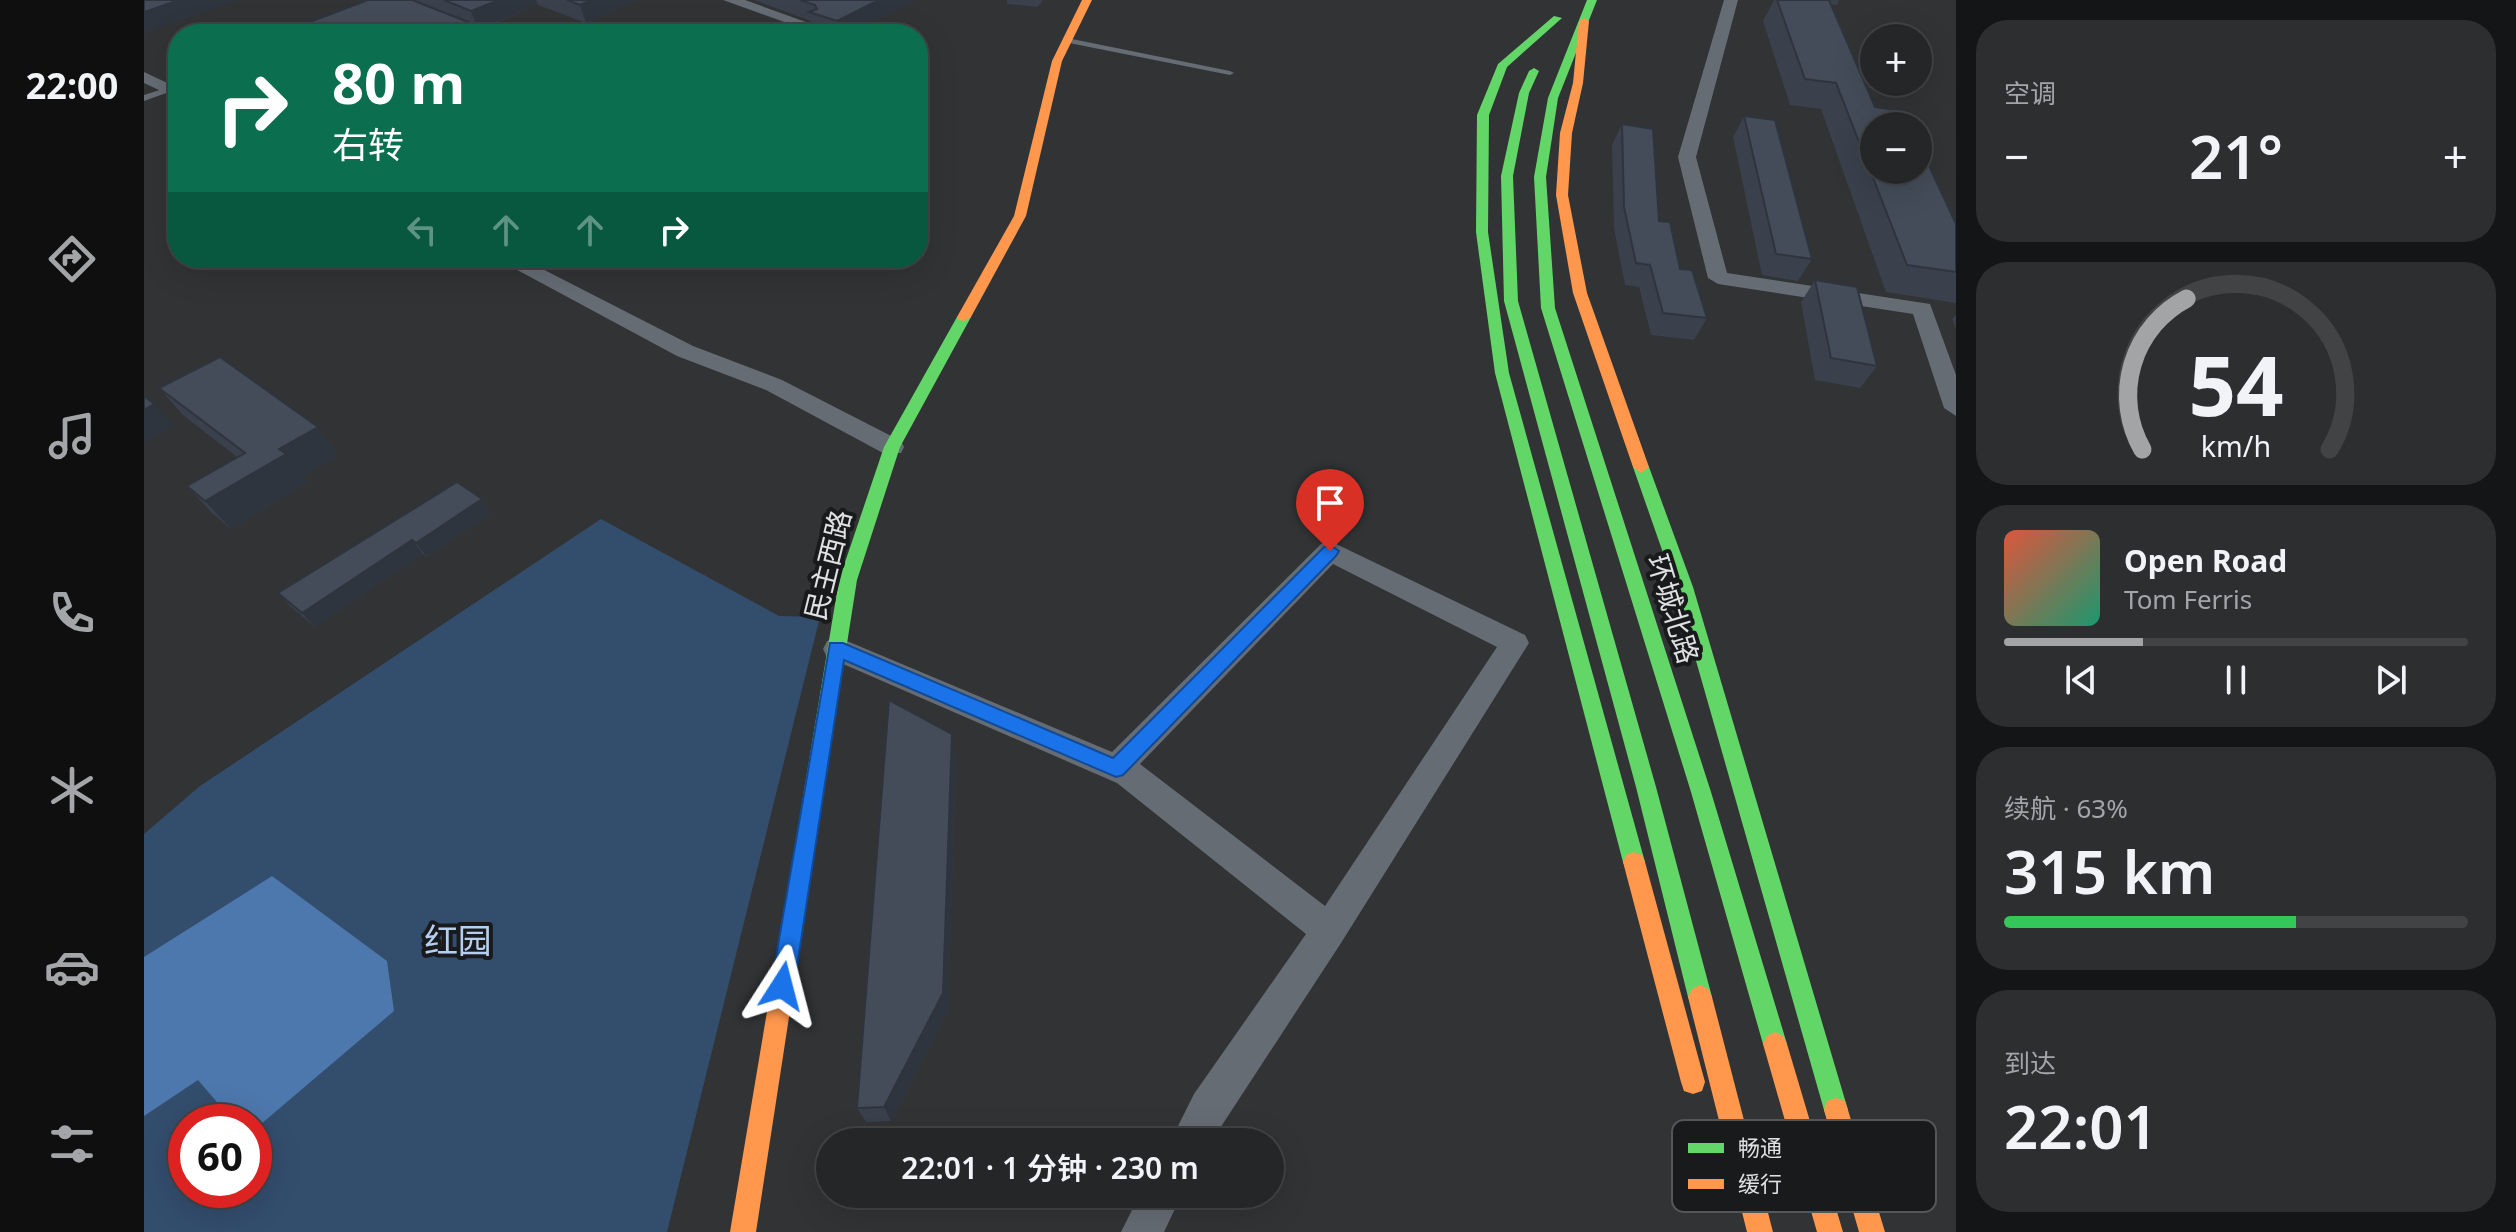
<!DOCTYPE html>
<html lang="zh">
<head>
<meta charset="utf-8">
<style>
  body { margin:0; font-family:"Noto Sans","Noto Sans SC",sans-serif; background:#2d2e30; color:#f1f3f6; height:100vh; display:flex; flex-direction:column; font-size:30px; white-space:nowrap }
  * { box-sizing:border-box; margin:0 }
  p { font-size:26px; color:#a3a5a8 }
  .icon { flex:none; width:44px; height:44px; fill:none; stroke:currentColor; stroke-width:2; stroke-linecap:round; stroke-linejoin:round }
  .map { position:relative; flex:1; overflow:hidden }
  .panel { display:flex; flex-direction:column; gap:20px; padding:20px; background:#141516; width:560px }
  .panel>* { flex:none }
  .banner { position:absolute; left:24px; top:24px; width:760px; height:244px; border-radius:32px; box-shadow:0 8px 32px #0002,0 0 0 2px #424345; background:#0b6e4f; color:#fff; overflow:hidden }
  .fabs { position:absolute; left:1716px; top:24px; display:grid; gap:16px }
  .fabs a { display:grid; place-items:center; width:72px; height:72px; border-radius:50%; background:#252628; box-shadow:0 8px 32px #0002,0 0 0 2px #424345; font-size:40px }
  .speed { position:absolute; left:24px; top:1104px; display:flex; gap:16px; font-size:40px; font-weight:700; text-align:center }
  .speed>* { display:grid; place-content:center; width:104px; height:104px; border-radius:50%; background:#252628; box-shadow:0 8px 32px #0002,0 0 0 2px #424345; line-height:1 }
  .speed .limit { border:12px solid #d22; background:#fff; color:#111 }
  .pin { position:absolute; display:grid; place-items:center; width:68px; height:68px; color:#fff; margin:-82px -34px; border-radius:50% 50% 50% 0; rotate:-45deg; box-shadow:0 0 8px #0007 }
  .pin .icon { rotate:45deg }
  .me { position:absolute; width:88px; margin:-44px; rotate:9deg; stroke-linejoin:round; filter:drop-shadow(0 0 6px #0008) }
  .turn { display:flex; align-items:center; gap:28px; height:168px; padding:0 32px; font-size:36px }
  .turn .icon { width:104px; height:104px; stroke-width:2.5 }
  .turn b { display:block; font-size:56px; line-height:68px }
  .lanes { display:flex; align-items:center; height:76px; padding:0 32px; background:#0003; justify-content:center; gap:40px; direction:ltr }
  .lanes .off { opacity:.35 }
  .big { font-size:60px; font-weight:600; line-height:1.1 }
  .panel .tile { flex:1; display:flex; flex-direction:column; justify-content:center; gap:12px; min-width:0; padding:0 28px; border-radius:32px; background:#2d2e30 }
  .panel .dial { align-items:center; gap:0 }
  .dial svg { height:208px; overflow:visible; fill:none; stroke:#424345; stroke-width:7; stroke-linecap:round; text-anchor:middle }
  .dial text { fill:#f1f3f6; stroke:none }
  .song { display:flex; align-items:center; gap:24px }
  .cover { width:96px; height:96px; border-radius:12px; background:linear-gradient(135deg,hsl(10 70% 55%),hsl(160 70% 35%)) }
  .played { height:8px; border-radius:4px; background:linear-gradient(90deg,#a2a4a6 30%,#424345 30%) }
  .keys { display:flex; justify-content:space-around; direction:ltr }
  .heat { display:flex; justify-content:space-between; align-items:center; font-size:44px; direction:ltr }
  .charge { height:12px; border-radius:6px; background:linear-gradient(90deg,#34c759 63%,#424345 0) }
  .trip { position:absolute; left:672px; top:1128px; width:468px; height:80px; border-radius:40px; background:#252628; box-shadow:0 8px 32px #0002,0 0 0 2px #424345; font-weight:600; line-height:80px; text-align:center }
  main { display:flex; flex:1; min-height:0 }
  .dock { display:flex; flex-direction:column; width:144px; justify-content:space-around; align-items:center; background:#0f0f10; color:#a3a5a8 }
  .dock .icon { width:56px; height:56px }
  .dock .current { color:#a2a4a6 }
  .dock b { font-size:36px; color:#f1f3f6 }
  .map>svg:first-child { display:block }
  .green { fill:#334d6d; fill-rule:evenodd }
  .water { fill:#4d78ad }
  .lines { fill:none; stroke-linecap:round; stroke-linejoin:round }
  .lane { fill:#666c74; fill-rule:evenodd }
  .street { fill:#666c74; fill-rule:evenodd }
  .fast { fill:#63d668; fill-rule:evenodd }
  .slow { fill:#ff974d; fill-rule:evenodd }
  .wall { fill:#3a414c }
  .shaded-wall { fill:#2f353e }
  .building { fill:#434c58; stroke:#2f353e; stroke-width:2 }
  .route { fill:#1a73e8; stroke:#114b97; stroke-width:2 }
  .labels { text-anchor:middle; stroke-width:8; stroke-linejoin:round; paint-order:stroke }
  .street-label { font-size:28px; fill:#dfe1e3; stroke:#191a1c }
  .near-park-label { font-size:34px; fill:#b6cff0; stroke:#191a1c }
  .key { fill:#191a1c; stroke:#545658; stroke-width:2 }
  .key-label { font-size:22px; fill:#dfe1e3 }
</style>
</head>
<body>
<main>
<nav class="dock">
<b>22:00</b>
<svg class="icon current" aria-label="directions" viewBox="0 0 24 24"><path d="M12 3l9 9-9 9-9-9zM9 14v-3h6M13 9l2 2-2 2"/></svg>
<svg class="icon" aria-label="music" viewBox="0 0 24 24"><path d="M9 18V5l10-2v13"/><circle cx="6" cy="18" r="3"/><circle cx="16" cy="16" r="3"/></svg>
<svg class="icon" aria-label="phone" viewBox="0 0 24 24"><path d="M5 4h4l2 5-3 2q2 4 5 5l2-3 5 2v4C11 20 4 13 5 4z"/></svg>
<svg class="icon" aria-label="climate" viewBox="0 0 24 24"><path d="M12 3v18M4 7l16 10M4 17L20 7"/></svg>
<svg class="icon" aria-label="car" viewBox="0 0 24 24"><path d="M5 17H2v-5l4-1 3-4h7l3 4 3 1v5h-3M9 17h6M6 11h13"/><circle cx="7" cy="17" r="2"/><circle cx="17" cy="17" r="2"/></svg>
<svg class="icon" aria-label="filters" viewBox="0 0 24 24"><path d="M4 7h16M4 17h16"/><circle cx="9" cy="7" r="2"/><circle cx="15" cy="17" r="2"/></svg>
</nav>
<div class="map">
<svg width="1812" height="1232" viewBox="0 0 1812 1232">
  <rect width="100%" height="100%" fill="#313335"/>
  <path class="green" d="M457 519 635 616 676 617 523 1232H0V834L56 786ZM42 1122H110V1190H42Z"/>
  <path class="water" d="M128 876 243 961 250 1011 110 1130V1122H90L54 1080 0 1116V957Z"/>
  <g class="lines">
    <path class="lane" d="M923 38 1086 71 1090 73 1086 75 920 42V38Z
      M25 87H28V91L0 101V95Z"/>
    <path class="street" d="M579 0H601L673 26 660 29Z
      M1580 0H1594L1552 157 1583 273 1786 304 1812 375V416L1800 408 1769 314 1574 284 1564 278 1534 157Z
      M0 72 34 88V99L0 83Z
      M351 258H377L549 346 638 380 757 441 760 447 757 453H739L622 390 533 356Z
      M1186 541 1381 635 1385 643 1197 943 1067 1142H1026L1050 1094 1162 934 973 783 683 657 679 649 683 641 693 637 703 641 968 752 1177 544ZM1189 564 1353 647 1181 906 996 764Z
      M996 1194H1038L1020 1232H977Z"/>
    <path class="fast" d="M1443 0H1453L1414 98 1402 177 1411 308 1567 792 1643 1044 1639 1052 1631 1056 1623 1052 1619 1044 1547 792 1397 308 1390 177 1404 98Z
      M1410 16 1418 18 1363 67 1345 115 1344 232 1365 373 1501 862 1498 869 1490 872 1482 869 1479 862 1351 373 1332 232 1333 115 1354 64Z
      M1390 68 1395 71 1385 93 1369 176 1374 301 1512 787 1568 997 1564 1005 1556 1009 1548 1005 1544 997 1492 787 1360 301 1357 176 1375 93 1385 71Z
      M820 313 827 317 756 447 713 580 677 809 674 816 667 818 660 816 657 809 695 580 740 447 813 317Z
      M1497 461 1505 467 1549 587 1704 1110 1701 1119 1692 1122 1683 1119 1680 1110 1531 587 1489 467Z"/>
    <path class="slow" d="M938 0H948L918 61 882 216 827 317 820 321 815 320 813 317 870 216 908 61Z
      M1440 18 1445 21 1439 83 1428 133 1424 195 1443 293 1505 467 1497 473 1489 467 1429 293 1412 195 1416 133 1429 83 1435 21Z
      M667 800 674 802 677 809 612 1232H586L657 809 660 802Z
      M1490 852 1498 855 1501 862 1561 1082 1558 1091 1549 1094 1540 1091 1537 1082 1479 862 1482 855Z
      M1556 985 1564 989 1568 997 1629 1232H1603L1544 997 1548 989Z
      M1631 1032 1639 1036 1643 1044 1699 1232H1673L1619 1044 1623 1036Z
      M1692 1098 1701 1101 1704 1110 1741 1232H1715L1680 1110 1683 1101Z"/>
  </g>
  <path class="wall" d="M224 0H494L442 23 394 5 339 28Z
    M610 0H772L706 34H680L669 30 667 21Z
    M863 0H899L894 7 863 4Z
    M1630 0H1695L1693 5 1686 4 1731 107 1812 224V303L1742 292 1677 109 1646 105 1619 21Z
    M1600 116 1668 259 1654 281 1618 275 1589 137Z
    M1478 124 1515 221 1536 269 1563 318 1550 340 1507 335 1495 287 1481 285 1470 228 1468 145Z
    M1671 280 1733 366 1716 388 1671 380 1657 302Z
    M1812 315V329L1808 319Z
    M15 388 195 455 159 476 164 482 87 529 69 514 43 486 93 457 40 416Z
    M338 499 347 513 283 557 279 554 171 627 147 607 134 593Z
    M812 759 804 1010 747 1121 722 1122 713 1108Z"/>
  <path class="shaded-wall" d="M35 0H96L0 33V12Z
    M355 0H392L394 5 334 29 327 11Z
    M447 0H494L442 23 436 5Z
    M735 0H772L706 34H695L693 21Z
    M10 404 30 426 0 442V410Z
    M174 427 195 455 159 476 164 482 87 529 61 501 135 449Z
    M338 499 347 513 283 557 272 543Z
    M268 540 279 554 171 627 158 613Z
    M808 734 812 759 804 1010 747 1121 740 1107Z"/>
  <path class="building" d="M0 0H35L0 12Z
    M224 0H268L355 34H134Z
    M300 0H355L327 11Z
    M423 0H447L436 5Z
    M656 0H735L693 21 665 12 673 9 671 5Z
    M1633 0H1685L1731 107 1759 111 1766 126H1730V170H1774V142L1812 224V272L1763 265 1692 83 1661 79Z
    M1600 116 1631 120 1668 259 1632 254Z
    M1478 124 1509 129 1515 221 1526 222 1536 269 1548 270 1563 318 1519 313 1506 265 1492 263 1480 207Z
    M1671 280 1713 287 1733 366 1687 358Z
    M76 357 174 427 135 449 142 454 61 501 43 486 101 453 15 388Z
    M0 396 10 404 0 410Z
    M313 482 338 499 272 543 268 540 158 613 134 593Z
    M745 700 808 734 799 993 740 1107 713 1108Z"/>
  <path class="route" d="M1186 545 1195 551 1192 556 979 775 972 777 700 660 650 986 647 995 638 998 630 995 627 986 686 643H699L969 758 1180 547Z"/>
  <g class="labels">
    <g class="street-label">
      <text transform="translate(684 565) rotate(-76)" y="10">民主西路</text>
      <text transform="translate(1529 609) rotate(73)" y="10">环城北路</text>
    </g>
    <g class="near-park-label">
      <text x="314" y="953">红园</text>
    </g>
  </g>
  <rect x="1528" y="1120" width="264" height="92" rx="12" class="key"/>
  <rect x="1544" y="1143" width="36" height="10" fill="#63d668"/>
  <rect x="1544" y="1179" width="36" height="10" fill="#ff974d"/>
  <g class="key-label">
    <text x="1594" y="1156">畅通</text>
    <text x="1594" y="1192">缓行</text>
  </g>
</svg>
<div class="fabs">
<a>+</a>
<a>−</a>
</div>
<div class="speed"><div class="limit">60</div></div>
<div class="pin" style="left:1186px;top:551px;background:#d93025"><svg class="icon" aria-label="arrive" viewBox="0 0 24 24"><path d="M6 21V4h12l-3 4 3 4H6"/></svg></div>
<svg class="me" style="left:638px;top:986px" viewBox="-20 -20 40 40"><path d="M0-17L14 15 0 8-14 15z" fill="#1a73e8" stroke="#fff" stroke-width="4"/></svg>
<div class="trip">22:01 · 1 分钟 · 230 m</div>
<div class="banner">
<div class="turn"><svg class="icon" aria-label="right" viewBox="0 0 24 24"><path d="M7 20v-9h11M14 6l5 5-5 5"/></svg><div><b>80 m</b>右转</div></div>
<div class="lanes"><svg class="icon off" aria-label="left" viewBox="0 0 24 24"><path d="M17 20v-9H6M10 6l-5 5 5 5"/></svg><svg class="icon off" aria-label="ahead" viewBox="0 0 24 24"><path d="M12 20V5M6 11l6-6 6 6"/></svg><svg class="icon off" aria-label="ahead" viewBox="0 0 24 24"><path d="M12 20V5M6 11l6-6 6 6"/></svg><svg class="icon" aria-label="right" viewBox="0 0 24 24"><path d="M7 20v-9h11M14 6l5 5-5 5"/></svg></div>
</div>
</div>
<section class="panel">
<div class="tile"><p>空调</p>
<div class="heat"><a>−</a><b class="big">21°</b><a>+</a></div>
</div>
<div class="tile dial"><svg viewBox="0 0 100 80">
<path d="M14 69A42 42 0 1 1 86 69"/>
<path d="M14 69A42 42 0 0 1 31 11" stroke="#a2a4a6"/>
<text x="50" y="56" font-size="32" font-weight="700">54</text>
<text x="50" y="72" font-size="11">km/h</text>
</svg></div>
<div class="tile">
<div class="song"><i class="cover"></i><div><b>Open Road</b><p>Tom Ferris</p></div></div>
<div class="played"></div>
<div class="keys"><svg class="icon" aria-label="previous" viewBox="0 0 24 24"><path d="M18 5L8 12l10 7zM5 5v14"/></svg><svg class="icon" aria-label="pause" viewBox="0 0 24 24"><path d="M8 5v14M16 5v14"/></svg><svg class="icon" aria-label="next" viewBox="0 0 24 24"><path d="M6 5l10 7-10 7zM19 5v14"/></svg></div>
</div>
<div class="tile"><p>续航 · 63%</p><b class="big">315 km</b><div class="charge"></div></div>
<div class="tile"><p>到达</p><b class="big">22:01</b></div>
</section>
</main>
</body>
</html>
